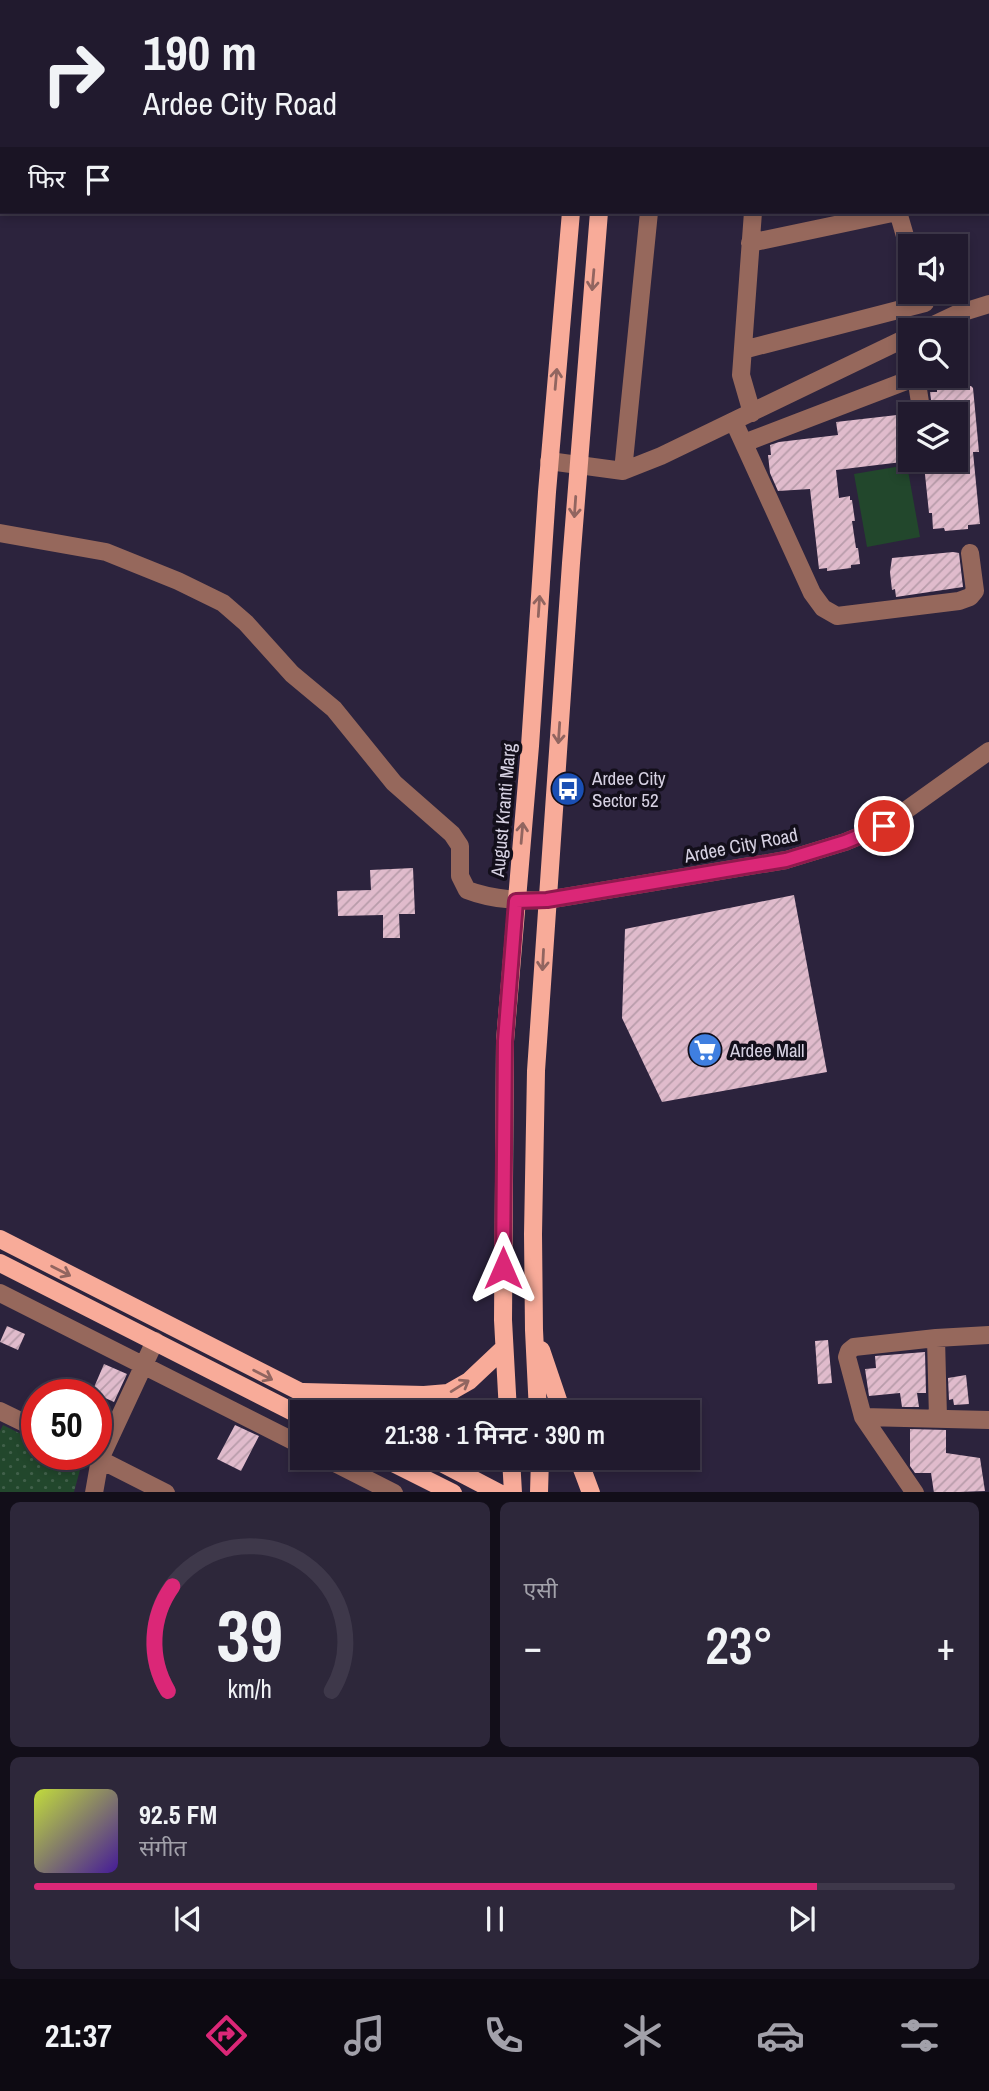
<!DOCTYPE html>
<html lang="hi">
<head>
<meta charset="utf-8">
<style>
  body { margin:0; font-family:"Archivo Narrow","Noto Sans Devanagari",sans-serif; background:#2d273a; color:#f1f3f6; height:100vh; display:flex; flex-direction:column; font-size:26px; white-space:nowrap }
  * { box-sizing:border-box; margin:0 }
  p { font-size:23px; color:#a2a1aa }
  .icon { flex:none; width:38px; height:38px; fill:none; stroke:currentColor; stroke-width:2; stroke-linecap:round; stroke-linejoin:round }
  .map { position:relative; height:1492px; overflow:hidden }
  .details { display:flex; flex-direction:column; gap:10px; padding:10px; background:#120e19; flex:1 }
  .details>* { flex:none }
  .guide { position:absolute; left:0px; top:0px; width:990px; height:214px; box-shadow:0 4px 10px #0003,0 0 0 2px #3e384a; background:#211a2e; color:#f1f3f6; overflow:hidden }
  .tools { position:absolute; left:898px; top:234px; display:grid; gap:14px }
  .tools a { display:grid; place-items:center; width:70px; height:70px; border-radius:0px; background:#211a2e; box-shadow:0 4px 10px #0003,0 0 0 2px #3e384a; font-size:35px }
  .speed { position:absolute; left:21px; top:1379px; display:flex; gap:14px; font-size:35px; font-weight:700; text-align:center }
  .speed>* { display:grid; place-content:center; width:91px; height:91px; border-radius:50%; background:#211a2e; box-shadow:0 4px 10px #0003,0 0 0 2px #3e384a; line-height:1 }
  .speed .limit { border:10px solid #d22; background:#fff; color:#111 }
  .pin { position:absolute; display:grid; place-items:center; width:60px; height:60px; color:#fff; margin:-30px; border:4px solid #fff; border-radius:50%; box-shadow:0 2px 7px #0007 }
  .me { position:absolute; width:77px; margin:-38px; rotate:0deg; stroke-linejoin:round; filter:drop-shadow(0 0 5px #0008) }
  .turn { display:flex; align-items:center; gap:24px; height:147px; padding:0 28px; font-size:32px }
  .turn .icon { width:91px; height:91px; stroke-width:2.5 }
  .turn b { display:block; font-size:49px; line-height:60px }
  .then { display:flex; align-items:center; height:66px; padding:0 28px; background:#0003; gap:14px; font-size:26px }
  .big { font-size:52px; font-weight:600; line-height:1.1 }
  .details .widget { flex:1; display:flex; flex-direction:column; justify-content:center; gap:10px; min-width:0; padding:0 24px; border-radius:10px; background:#2d273a }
  .details .dial { align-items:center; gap:0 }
  .dial svg { height:182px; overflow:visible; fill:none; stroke:#3e384a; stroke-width:7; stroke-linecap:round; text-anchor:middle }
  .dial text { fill:#f1f3f6; stroke:none }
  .song { display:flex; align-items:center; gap:21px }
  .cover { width:84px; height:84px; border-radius:10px; background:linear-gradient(135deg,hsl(70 70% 55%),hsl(260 70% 35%)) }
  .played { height:7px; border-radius:4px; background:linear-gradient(90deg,#db2777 85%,#3e384a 85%) }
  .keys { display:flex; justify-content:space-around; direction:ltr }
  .heat { display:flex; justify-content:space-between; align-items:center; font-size:38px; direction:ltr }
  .details .tiles { flex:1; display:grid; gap:10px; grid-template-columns:1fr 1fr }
  .widget:last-child { grid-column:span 2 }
  .trip { position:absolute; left:290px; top:1400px; width:410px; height:70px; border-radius:0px; background:#211a2e; box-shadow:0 4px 10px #0003,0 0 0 2px #3e384a; font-weight:600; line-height:70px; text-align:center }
  .tabs { display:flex; height:112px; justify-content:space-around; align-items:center; background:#0d0a12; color:#a2a1aa }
  .tabs .icon { width:49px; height:49px }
  .tabs .on { color:#db2777 }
  .tabs b { font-size:32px; color:#f1f3f6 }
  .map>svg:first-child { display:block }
  .green { fill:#22472c }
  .park { fill:url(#park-dots) }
  .building { fill:url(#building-hatch) }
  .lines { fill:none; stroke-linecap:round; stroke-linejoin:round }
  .minor { stroke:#96685c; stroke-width:18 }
  .major { stroke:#f8ab99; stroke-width:18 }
  .oneway { stroke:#916560 }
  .route-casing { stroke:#8e194d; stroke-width:18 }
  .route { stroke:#db2777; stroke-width:12 }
  .labels { text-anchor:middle; stroke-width:7; stroke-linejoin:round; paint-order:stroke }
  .poi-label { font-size:19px; fill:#d6d1e2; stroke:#130f1b; text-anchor:start }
  .street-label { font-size:19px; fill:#d6d1e2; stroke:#130f1b }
</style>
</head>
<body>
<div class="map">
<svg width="989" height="1493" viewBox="0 0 989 1493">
  <defs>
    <pattern id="park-dots" width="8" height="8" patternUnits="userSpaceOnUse" patternTransform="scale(1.75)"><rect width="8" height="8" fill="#22472c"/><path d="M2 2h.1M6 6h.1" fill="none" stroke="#41604a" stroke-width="1.8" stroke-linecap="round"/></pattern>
    <pattern id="building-hatch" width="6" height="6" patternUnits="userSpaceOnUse" patternTransform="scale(1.75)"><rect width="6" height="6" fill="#e0bbcc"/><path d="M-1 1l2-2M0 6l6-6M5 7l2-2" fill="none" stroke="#b89caa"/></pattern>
  </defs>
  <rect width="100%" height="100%" fill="#2c233d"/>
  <path class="green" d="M907 465 920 537 867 547 854 474Z"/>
  <path class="park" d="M3 1425 37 1442V1454H59L81 1466 74 1492H0V1431Z"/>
  <path class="building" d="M971 386 973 388 979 452H973L980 524 968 525V529L945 531 944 528 933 529 932 513H929L924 465 936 464 935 460H956V415H933L930 392H937V389Z
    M897 415 898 427 902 426 904 446H900L902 462 836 470 839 498 850 496V500H852L855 521H852L856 548H858L860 564 851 565V568L827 571V568L819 569 810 489 778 491 770 473 768 455H771L770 445 779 442 838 435 836 422Z
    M953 552 959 553 963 587 896 597 895 589 892 590 890 572 892 558Z
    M413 868 415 914H399L400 938H383V915L338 916 337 891 371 890 370 870Z
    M794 895 827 1072 662 1102 622 1018 625 929Z
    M7 1326 25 1334 18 1350 0 1342Z
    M828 1340 832 1383 818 1384 815 1341Z
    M925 1352 926 1393H917L919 1407H902L900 1393 869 1396 865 1369 876 1368 875 1356Z
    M104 1364 127 1374 114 1402 92 1392Z
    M966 1375 969 1404 954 1405 953 1399 949 1400 948 1378Z
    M235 1425 259 1436 241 1471 217 1459Z
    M910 1429 946 1430V1453L980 1458 985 1491 934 1493 931 1473H915L910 1466Z"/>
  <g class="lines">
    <path class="minor" d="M660 0V2
      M806 0V2
      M944 0 946 2
      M886 2 900 0
      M989 136V137
      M898 212 910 253
      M750 243 897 212
      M921 331 957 314 989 304
      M743 350 925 303
      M956 360 960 358
      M916 377 922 415
      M752 413 741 375 753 212
      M734 422 812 593 823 608 837 616 959 601 970 597 975 591 970 553
      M744 443 919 376
      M549 461 623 471 661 456 910 336
      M623 471 649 212
      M0 533 106 552 178 581 223 603 246 623 292 674 334 709 394 783 452 834 460 846V876L467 890C493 900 520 901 547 900L786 860 845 842 884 826 989 751
      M0 1293 303 1446
      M936 1338 938 1418
      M0 1411 37 1429
      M863 1417 989 1420
      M91 1455 166 1493
      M325 1458 394 1493
      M94 1493 100 1459 155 1341
      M915 1493 863 1417 847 1357 849 1351 854 1347 936 1338 989 1335"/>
    <path class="major" d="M574 0V2
      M604 0V2
      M0 1239 340 1412
      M0 1263 303 1417
      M541 1350 562 1412
      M303 1392 424 1395 448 1393 469 1381 504 1348
      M508 1412 503 1320 505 1041 530 746 547 492 571 212
      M538 1412 534 1330 533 1234 536 1071 571 563 599 212
      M383 1458 453 1493
      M432 1458 499 1493
      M511 1458 513 1493
      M578 1458 591 1493
      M539 1493 540 1458"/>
  </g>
  <defs><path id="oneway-shaft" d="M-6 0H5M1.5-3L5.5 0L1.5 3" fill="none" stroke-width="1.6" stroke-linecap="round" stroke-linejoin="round" transform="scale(1.75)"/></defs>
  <g class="oneway">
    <use href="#oneway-shaft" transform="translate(593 280) rotate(95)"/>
    <use href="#oneway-shaft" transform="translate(556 379) rotate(-85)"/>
    <use href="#oneway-shaft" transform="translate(575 507) rotate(94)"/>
    <use href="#oneway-shaft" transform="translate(539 606) rotate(-86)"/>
    <use href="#oneway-shaft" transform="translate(559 733) rotate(94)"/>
    <use href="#oneway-shaft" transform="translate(522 833) rotate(-85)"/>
    <use href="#oneway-shaft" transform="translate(543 960) rotate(93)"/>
    <use href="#oneway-shaft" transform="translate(61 1271) rotate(27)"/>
    <use href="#oneway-shaft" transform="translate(263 1375) rotate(27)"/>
    <use href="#oneway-shaft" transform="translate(460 1386) rotate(-32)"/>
  </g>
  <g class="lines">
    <g class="route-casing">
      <path id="route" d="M503 1268 505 1041 516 901 547 900 786 860 845 842 884 826"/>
    </g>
    <use href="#route" class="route"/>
  </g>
  <defs>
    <g id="bus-disc" transform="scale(1.75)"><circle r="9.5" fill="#1a4fb4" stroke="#130f1b"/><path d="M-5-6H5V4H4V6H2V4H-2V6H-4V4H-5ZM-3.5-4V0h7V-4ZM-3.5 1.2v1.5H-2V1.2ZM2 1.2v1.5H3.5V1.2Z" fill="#fff"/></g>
    <g id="supermarket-disc" transform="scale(1.75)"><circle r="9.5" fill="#3f7fe0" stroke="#130f1b"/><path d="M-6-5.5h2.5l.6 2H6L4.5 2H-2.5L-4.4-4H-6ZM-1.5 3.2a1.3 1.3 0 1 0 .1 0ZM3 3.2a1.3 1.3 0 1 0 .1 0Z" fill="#fff"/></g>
  </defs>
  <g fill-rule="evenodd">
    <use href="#bus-disc" x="568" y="789"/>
    <use href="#supermarket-disc" x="705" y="1050"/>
  </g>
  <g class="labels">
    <g class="poi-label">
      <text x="592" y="785">Ardee City<tspan x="592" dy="22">Sector 52</tspan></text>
      <text x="730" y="1057">Ardee Mall</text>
    </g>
    <g class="street-label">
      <text transform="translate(503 810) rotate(-85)" y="7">August Kranti Marg</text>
      <text transform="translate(741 845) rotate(-11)" y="7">Ardee City Road</text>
    </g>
  </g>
</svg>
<div class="tools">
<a><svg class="icon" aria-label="sound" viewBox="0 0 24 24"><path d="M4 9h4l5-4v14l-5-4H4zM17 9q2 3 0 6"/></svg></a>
<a><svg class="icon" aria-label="search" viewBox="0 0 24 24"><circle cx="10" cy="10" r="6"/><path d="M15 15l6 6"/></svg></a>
<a><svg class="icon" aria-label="layers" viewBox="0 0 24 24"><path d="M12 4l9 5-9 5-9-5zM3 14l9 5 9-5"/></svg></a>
</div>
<div class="speed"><div class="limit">50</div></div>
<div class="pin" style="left:884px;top:826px;background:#d93025"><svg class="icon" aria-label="arrive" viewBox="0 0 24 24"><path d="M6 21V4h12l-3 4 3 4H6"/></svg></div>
<svg class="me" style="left:503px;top:1268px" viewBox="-20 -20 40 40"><path d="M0-17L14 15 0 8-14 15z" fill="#db2777" stroke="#fff" stroke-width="4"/></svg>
<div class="trip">21:38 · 1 मिनट · 390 m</div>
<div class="guide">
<div class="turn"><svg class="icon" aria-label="right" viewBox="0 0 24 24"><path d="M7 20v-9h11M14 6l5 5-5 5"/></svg><div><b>190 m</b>Ardee City Road</div></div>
<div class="then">फिर<svg class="icon" aria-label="arrive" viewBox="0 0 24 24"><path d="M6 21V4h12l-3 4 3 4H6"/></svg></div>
</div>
</div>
<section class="details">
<div class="tiles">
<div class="widget dial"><svg viewBox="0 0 100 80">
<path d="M14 69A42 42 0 1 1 86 69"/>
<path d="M14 69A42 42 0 0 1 16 23" stroke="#db2777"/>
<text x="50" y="56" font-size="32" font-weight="700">39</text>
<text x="50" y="72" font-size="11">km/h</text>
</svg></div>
<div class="widget"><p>एसी</p>
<div class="heat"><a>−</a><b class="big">23°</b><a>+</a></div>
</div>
<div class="widget">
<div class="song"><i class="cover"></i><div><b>92.5 FM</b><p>संगीत</p></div></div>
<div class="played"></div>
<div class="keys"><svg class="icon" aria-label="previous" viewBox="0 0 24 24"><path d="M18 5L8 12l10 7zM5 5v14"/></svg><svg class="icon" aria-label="pause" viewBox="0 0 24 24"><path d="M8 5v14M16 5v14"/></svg><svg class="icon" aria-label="next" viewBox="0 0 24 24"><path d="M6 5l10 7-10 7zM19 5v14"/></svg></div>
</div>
</div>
</section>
<nav class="tabs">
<b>21:37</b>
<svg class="icon on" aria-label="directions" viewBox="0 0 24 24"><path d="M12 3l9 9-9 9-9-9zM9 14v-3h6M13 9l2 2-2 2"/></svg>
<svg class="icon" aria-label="music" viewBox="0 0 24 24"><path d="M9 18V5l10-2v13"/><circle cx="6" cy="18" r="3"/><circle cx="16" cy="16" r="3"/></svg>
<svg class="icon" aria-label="phone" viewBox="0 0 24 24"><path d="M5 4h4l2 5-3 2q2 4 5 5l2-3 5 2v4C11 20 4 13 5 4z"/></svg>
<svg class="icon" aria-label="climate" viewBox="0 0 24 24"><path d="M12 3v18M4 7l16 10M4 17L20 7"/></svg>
<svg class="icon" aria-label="car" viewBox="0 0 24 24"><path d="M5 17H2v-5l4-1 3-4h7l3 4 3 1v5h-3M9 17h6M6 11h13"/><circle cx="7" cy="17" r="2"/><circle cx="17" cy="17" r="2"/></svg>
<svg class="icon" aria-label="filters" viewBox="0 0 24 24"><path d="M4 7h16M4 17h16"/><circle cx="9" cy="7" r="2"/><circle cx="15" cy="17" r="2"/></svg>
</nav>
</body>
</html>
